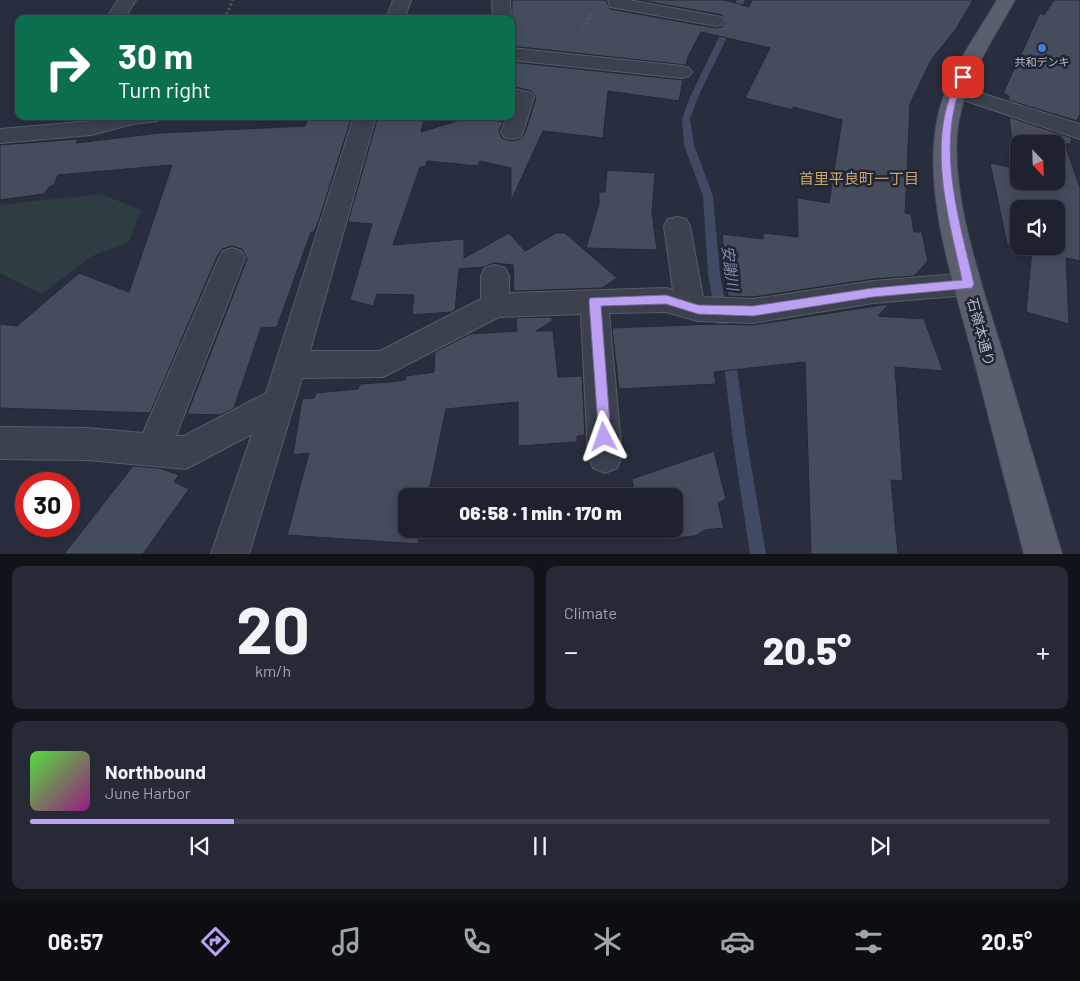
<!DOCTYPE html>
<html lang="en">
<head>
<meta charset="utf-8">
<style>
  body { margin:0; font-family:Barlow,"Noto Sans JP",sans-serif; background:#262a36; color:#f1f3f6; height:100vh; display:flex; flex-direction:column; font-size:19px; white-space:nowrap }
  * { box-sizing:border-box; margin:0 }
  p { font-size:16px; color:#a1a4aa }
  .icon { flex:none; width:28px; height:28px; fill:none; stroke:currentColor; stroke-width:2; stroke-linecap:round; stroke-linejoin:round }
  .map { position:relative; height:554px; overflow:hidden }
  .drawer { display:flex; flex-direction:column; gap:12px; padding:12px; background:#101319; flex:1 }
  .drawer>* { flex:none }
  .hud { position:absolute; left:15px; top:15px; width:500px; height:105px; border-radius:10px; box-shadow:0 2px 12px #0003,0 0 0 1px #3c3f4a; background:#0b6e4f; color:#fff; overflow:hidden }
  .needle { width:32px; rotate:157deg }
  .buttons { position:absolute; left:1010px; top:135px; display:grid; gap:10px }
  .buttons a { display:grid; place-items:center; width:55px; height:55px; border-radius:10px; background:#1e222e; box-shadow:0 2px 12px #0003,0 0 0 1px #3c3f4a; font-size:25px }
  .speed { position:absolute; left:15px; top:472px; display:flex; gap:10px; font-size:25px; font-weight:700; text-align:center }
  .speed>* { display:grid; place-content:center; width:65px; height:65px; border-radius:50%; background:#1e222e; box-shadow:0 2px 12px #0003,0 0 0 1px #3c3f4a; line-height:1 }
  .speed .limit { border:8px solid #d22; background:#fff; color:#111 }
  .pin { position:absolute; display:grid; place-items:center; width:42px; height:42px; color:#fff; margin:-21px; border-radius:10px; box-shadow:0 2px 8px #0006 }
  .me { position:absolute; width:55px; margin:-28px; rotate:356deg; stroke-linejoin:round; filter:drop-shadow(0 0 4px #0008) }
  .turn { display:flex; align-items:center; gap:18px; height:105px; padding:0 20px; font-size:22px }
  .turn .icon { width:65px; height:65px; stroke-width:2.5 }
  .turn b { display:block; font-size:35px; line-height:42px }
  .big { font-size:38px; font-weight:800; line-height:1.1 }
  .drawer .tile { flex:1; display:flex; flex-direction:column; justify-content:center; gap:8px; min-width:0; padding:0 18px; border-radius:10px; background:#262a36 }
  .drawer .dial { align-items:center; gap:0 }
  .dial b { font-size:65px; line-height:1 }
  .song { display:flex; align-items:center; gap:15px }
  .cover { width:60px; height:60px; border-radius:8px; background:linear-gradient(135deg,hsl(110 70% 55%),hsl(310 70% 35%)) }
  .played { height:5px; border-radius:2px; background:linear-gradient(90deg,#bca0f2 20%,#3c3f4a 20%) }
  .keys { display:flex; justify-content:space-around; direction:ltr }
  .heat { display:flex; justify-content:space-between; align-items:center; font-size:28px; direction:ltr }
  .drawer .tiles { flex:1; display:grid; gap:12px; grid-template-columns:1fr 1fr }
  .tile:last-child { grid-column:span 2 }
  .trip { position:absolute; left:398px; top:488px; width:285px; height:50px; border-radius:10px; background:#1e222e; box-shadow:0 2px 12px #0003,0 0 0 1px #3c3f4a; font-weight:800; line-height:50px; text-align:center }
  .dock { display:flex; height:80px; justify-content:space-around; align-items:center; background:#0c0e12; color:#a1a4aa }
  .dock .icon { width:35px; height:35px }
  .dock .active { color:#bca0f2 }
  .dock b { font-size:22px; color:#f1f3f6 }
  .map>svg:first-child { display:block }
  .green { fill:#2d3d42 }
  .lines { fill:none; stroke-linecap:round; stroke-linejoin:round }
  .stream { fill:#404a65; fill-rule:evenodd }
  .building { fill:#454c5c; stroke:#232835; fill-rule:evenodd }
  .minor-casing { stroke:#575c68; stroke-width:2 }
  .major-casing { stroke:#454a57; stroke-width:2 }
  .path { stroke:#4c5a60; stroke-width:2.5; stroke-dasharray:2.5 2.5; stroke-linecap:butt }
  .minor { fill:#3c414e; fill-rule:evenodd }
  .major { fill:#5a5f6e; fill-rule:evenodd }
  .route { fill:#bca0f2; stroke:#7a689d }
  .shop-dot { fill:#3f7fe0; stroke:#212633; stroke-width:2 }
  .labels { text-anchor:middle; stroke-width:5; stroke-linejoin:round; paint-order:stroke }
  .far-poi-label { font-size:11px; fill:#b8bcc8; stroke:#212633 }
  .street-label { font-size:14px; fill:#b8bcc8; stroke:#212633 }
  .neighbourhood-label { font-size:15px; fill:#caa571; stroke:#212633 }
  .water-label { font-size:15px; font-style:italic; fill:#838eac; stroke:#212633 }
</style>
</head>
<body>
<div class="map">
<svg width="1080" height="554" viewBox="0 0 1080 554">
  <rect width="100%" height="100%" fill="#282e3d"/>
  <path class="green" d="M101 194 141 210 129 242 92 256 42 294 0 273V205Z"/>
  <g class="lines">
    <path class="stream" d="M737 0H745L698 97 690 119 694 145 713 196 720 275 732 339 730 343 726 344 722 343 720 339 708 275 703 196 684 145 682 119 690 97Z
      M729 350 733 351 735 355 747 441 766 554H750L733 441 723 355 725 351Z"/>
  </g>
  <path class="building" d="M512 0H606L610 9 716 28 722 27 726 22 722 15 639 0H725L749 7 752 0H973L956 29 931 60 910 104 905 213 911 214 914 232H922L928 261 914 276 873 279 753 297 728 296 722 234 763 239V233L798 237 797 198 829 203 842 120 793 107V110L745 98 770 48 701 32 688 57 686 65 511 46Z
    M1054 0H1080V114L1077 121 1008 100 1009 96 1003 93 1040 13 1044 15Z
    M511 62 683 80 679 101 608 91 603 138 543 131 511 201V168L480 161 478 166 427 161 426 166 420 167 393 245 464 239V258L509 233 525 251 556 233H565L617 278 602 288 514 291 513 265 494 263 484 267 459 269 455 310 451 312 412 315 414 295 377 294 373 306 350 300 372 224 348 222 378 116H425L421 132 473 116 503 122 499 131 502 138 512 141 520 139 525 133 536 98 531 91 511 86Z
    M309 116H352L319 220 314 232H311L277 327 261 328 234 408 220 415 187 414 247 259 242 249 231 246 222 249 217 257 150 413 0 408V324L17 326 79 273 129 292 172 165 58 175 54 185 50 186 44 194 0 200V145L78 139 76 143 159 133 305 126Z
    M1009 117 1072 138 1070 144H1065L1080 188V261L1066 258 1069 324 1026 312 1032 250 1007 244 990 163 1015 168ZM1019 144H1056V181H1019ZM1019 209H1056V246H1019Z
    M607 170 655 173 652 212 657 250 586 248 599 204V192H605Z
    M889 304 878 316 924 319 943 371 895 367 903 481 891 480 898 554H811L805 362 714 372 716 384 619 389 612 328 716 324 753 325Z
    M552 317V321L536 331H553L558 377 582 376 585 435 577 436V442L518 446V402L446 409 428 496H406V529H421L418 544 287 535 309 453 293 455 302 399 314 398 316 393 358 389 360 384 390 382 405 380 406 376 434 372 435 352 470 334 517 331 516 318Z
    M714 451 726 499 718 503 724 528 705 530 695 536 672 538 659 531 639 532V529H674V496H635L632 479Z
    M133 466 159 468 179 475 174 482 189 489 143 554H64Z"/>
  <g class="lines">
    <g class="minor-casing">
      <path id="minor" d="M118 0H136L124 19H106Z
        M393 0H411L404 19H386Z
        M492 0H510L511 19H493Z
        M608 0H629L716 16 722 17 725 21 722 25 716 26 616 8 610 7Z
        M511 48 682 66 689 68 692 72 689 76 682 78 511 60Z
        M955 85 1080 124V139L948 95 945 91 948 87Z
        M511 88 531 93 534 97 523 132 520 137 512 139 504 137 501 132 507 116H511Z
        M110 116H161L158 121 133 124 91 135 0 143V129L91 121Z
        M354 116H376L310 351H380L481 299V276L485 268 495 265 505 268 509 276V293L666 288 673 290 664 226 668 219 677 217 686 219 690 226 703 297 753 299 873 281 968 273 978 276 982 284 978 292 968 295 873 303 753 323 698 321 666 312 609 313 622 456 617 468 605 473 593 468 588 456 581 314 499 317 383 377 302 378 249 554H211L252 434 186 469 87 460 0 459V427L87 428 143 433 219 258 223 251 232 248 241 251 245 258 176 436H184L266 393Z"/>
    </g>
    <g class="major-casing">
      <path id="major" d="M997 0H1015C994 38 967 76 959 120 946 188 985 294 1005 360 1024 425 1043 489 1062 554H1024C1007 487 990 421 973 356 954 284 923 195 937 121 945 77 975 38 997 0Z"/>
    </g>
    <path class="path" d="M224 19 233 0
      M581 33 592 12"/>
    <use href="#minor" class="minor"/>
    <use href="#major" class="major"/>
  </g>
  <path class="route" d="M960 75 968 77C963 86 957 95 955 105 941 164 961 227 974 284L972 288 873 297 753 316 698 314 666 304 601 306 611 437 609 441 604 443 599 441 589 301 590 298 666 295 698 305 753 306 873 288 962 280C948 214 924 137 960 75Z"/>
  <circle class="shop-dot" cx="1042" cy="48" r="5"/>
  <g class="labels">
    <g class="far-poi-label">
      <text x="1042" y="66">共和デンキ</text>
    </g>
    <g class="street-label">
      <text transform="translate(981 332) rotate(75)" y="5">石嶺本通り</text>
    </g>
    <g class="neighbourhood-label">
      <text x="859" y="184">首里平良町一丁目</text>
    </g>
    <g class="water-label">
      <text transform="translate(730 268) rotate(83)" y="5">安謝川</text>
    </g>
  </g>
</svg>
<div class="buttons">
<a><svg class="needle" viewBox="-14 -14 28 28"><path d="M0-13l5 13h-10z" fill="#e53935"/><path d="M0 13l5-13h-10z" fill="#a1a4aa"/></svg></a>
<a><svg class="icon" aria-label="sound" viewBox="0 0 24 24"><path d="M4 9h4l5-4v14l-5-4H4zM17 9q2 3 0 6"/></svg></a>
</div>
<div class="speed"><div class="limit">30</div></div>
<div class="pin" style="left:963px;top:77px;background:#d93025"><svg class="icon" aria-label="arrive" viewBox="0 0 24 24"><path d="M6 21V4h12l-3 4 3 4H6"/></svg></div>
<svg class="me" style="left:604px;top:437px" viewBox="-20 -20 40 40"><path d="M0-17L14 15 0 8-14 15z" fill="#bca0f2" stroke="#fff" stroke-width="4"/></svg>
<div class="trip">06:58 · 1 min · 170 m</div>
<div class="hud">
<div class="turn"><svg class="icon" aria-label="right" viewBox="0 0 24 24"><path d="M7 20v-9h11M14 6l5 5-5 5"/></svg><div><b>30 m</b>Turn right</div></div>
</div>
</div>
<section class="drawer">
<div class="tiles">
<div class="tile dial"><b>20</b><p>km/h</p></div>
<div class="tile"><p>Climate</p>
<div class="heat"><a>−</a><b class="big">20.5°</b><a>+</a></div>
</div>
<div class="tile">
<div class="song"><i class="cover"></i><div><b>Northbound</b><p>June Harbor</p></div></div>
<div class="played"></div>
<div class="keys"><svg class="icon" aria-label="previous" viewBox="0 0 24 24"><path d="M18 5L8 12l10 7zM5 5v14"/></svg><svg class="icon" aria-label="pause" viewBox="0 0 24 24"><path d="M8 5v14M16 5v14"/></svg><svg class="icon" aria-label="next" viewBox="0 0 24 24"><path d="M6 5l10 7-10 7zM19 5v14"/></svg></div>
</div>
</div>
</section>
<nav class="dock">
<b>06:57</b>
<svg class="icon active" aria-label="directions" viewBox="0 0 24 24"><path d="M12 3l9 9-9 9-9-9zM9 14v-3h6M13 9l2 2-2 2"/></svg>
<svg class="icon" aria-label="music" viewBox="0 0 24 24"><path d="M9 18V5l10-2v13"/><circle cx="6" cy="18" r="3"/><circle cx="16" cy="16" r="3"/></svg>
<svg class="icon" aria-label="phone" viewBox="0 0 24 24"><path d="M5 4h4l2 5-3 2q2 4 5 5l2-3 5 2v4C11 20 4 13 5 4z"/></svg>
<svg class="icon" aria-label="climate" viewBox="0 0 24 24"><path d="M12 3v18M4 7l16 10M4 17L20 7"/></svg>
<svg class="icon" aria-label="car" viewBox="0 0 24 24"><path d="M5 17H2v-5l4-1 3-4h7l3 4 3 1v5h-3M9 17h6M6 11h13"/><circle cx="7" cy="17" r="2"/><circle cx="17" cy="17" r="2"/></svg>
<svg class="icon" aria-label="filters" viewBox="0 0 24 24"><path d="M4 7h16M4 17h16"/><circle cx="9" cy="7" r="2"/><circle cx="15" cy="17" r="2"/></svg>
<b>20.5°</b>
</nav>
</body>
</html>
